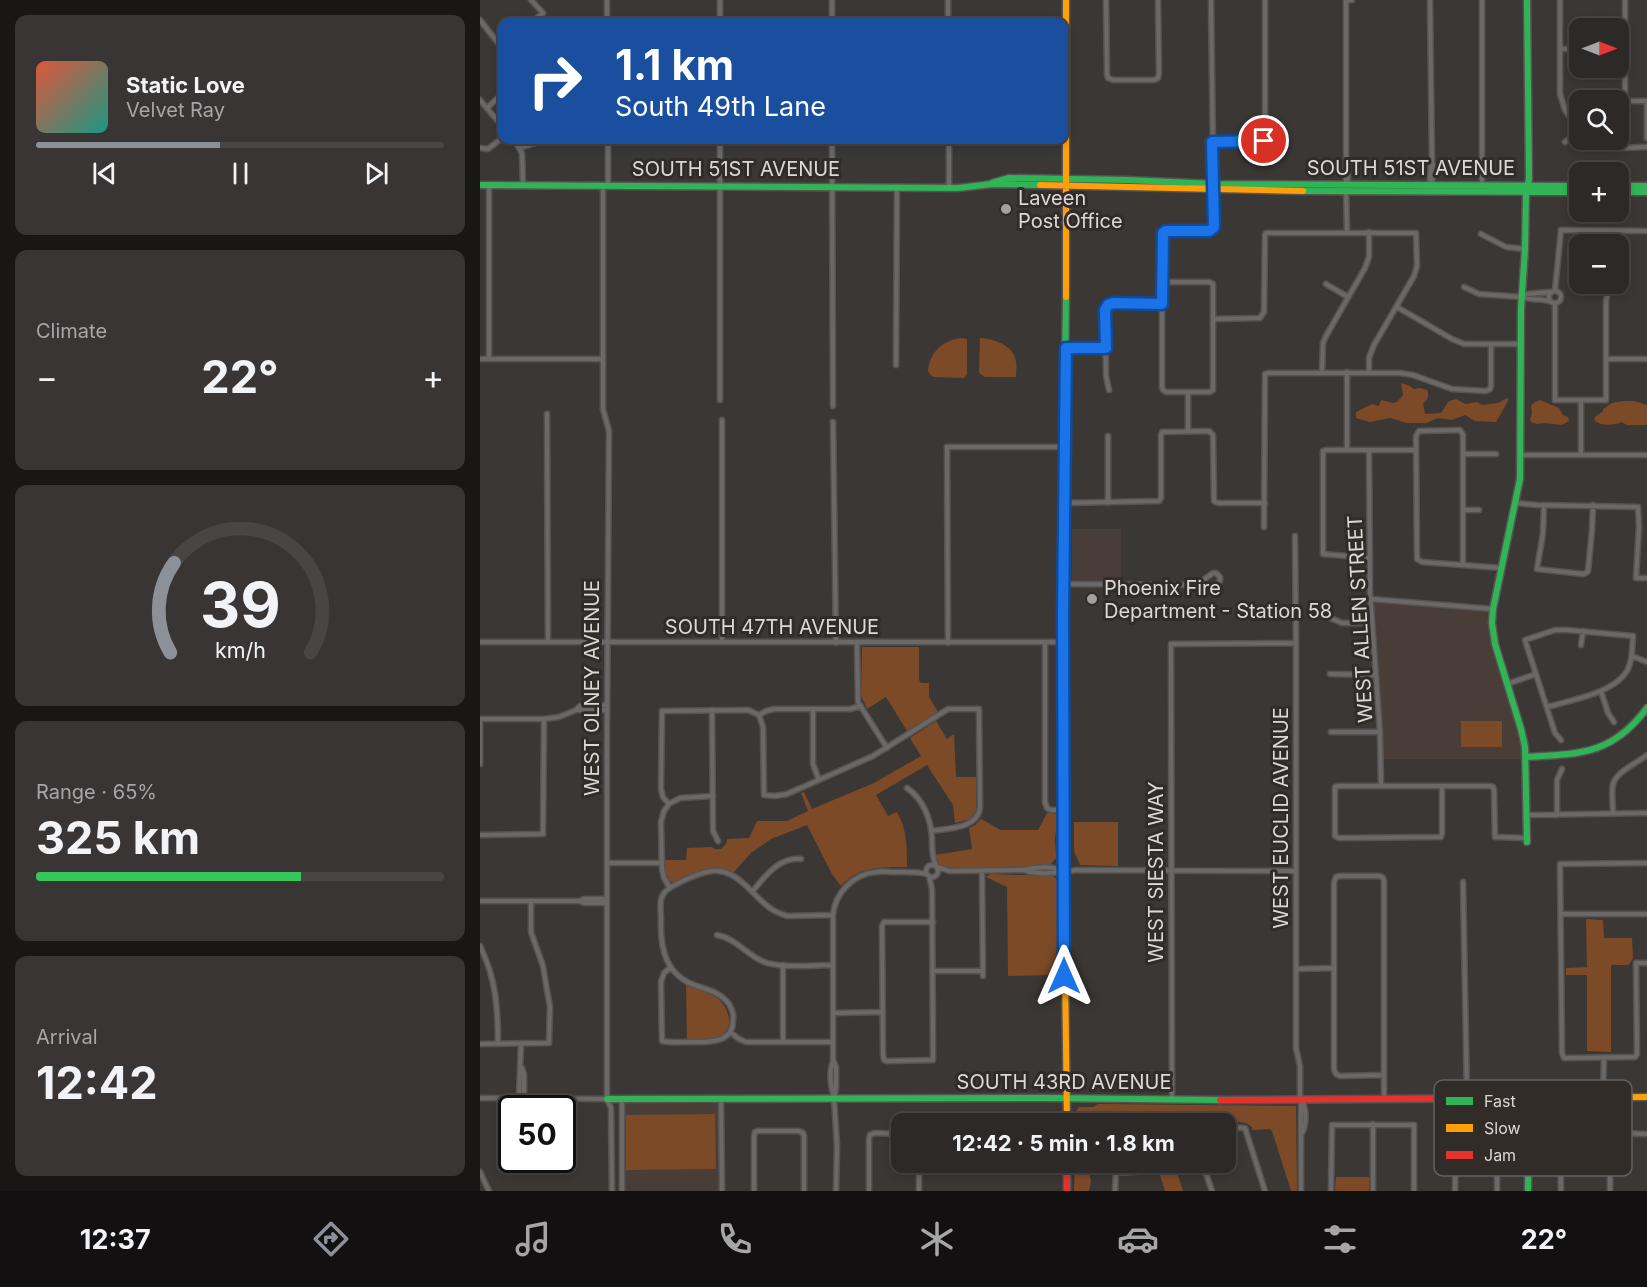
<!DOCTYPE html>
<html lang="en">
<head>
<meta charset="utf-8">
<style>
  body { margin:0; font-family:Inter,sans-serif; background:#383534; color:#f1f3f6; height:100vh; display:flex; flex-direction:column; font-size:22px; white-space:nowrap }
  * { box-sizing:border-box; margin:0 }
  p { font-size:20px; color:#a6a6a8 }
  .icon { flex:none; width:33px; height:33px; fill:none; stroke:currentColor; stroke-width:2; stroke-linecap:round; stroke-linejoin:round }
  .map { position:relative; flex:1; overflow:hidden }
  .panel { display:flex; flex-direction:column; gap:15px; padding:15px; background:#181716; width:480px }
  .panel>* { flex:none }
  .banner { position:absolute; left:18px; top:18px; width:570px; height:126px; border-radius:12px; box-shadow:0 3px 9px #0003,0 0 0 2px #484545; background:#1a4fa0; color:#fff; overflow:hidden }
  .needle { width:39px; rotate:90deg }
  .controls { position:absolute; left:1089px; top:18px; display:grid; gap:12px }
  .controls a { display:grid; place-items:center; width:60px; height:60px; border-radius:12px; background:#2c2928; box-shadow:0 3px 9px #0003,0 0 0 2px #484545; font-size:30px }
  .speed { position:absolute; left:18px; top:1095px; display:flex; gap:12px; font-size:30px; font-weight:700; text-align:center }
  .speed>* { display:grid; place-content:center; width:78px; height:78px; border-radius:50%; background:#2c2928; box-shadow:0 3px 9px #0003,0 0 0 2px #484545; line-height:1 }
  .speed .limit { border:3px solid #111; border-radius:9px; background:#fff; color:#111 }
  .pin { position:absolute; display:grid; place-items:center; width:51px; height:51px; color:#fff; margin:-26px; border:3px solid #fff; border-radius:50%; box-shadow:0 2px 6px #0007 }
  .me { position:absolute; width:66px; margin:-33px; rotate:0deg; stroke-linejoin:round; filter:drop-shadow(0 0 4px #0008) }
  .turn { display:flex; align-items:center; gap:21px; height:126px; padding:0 18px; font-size:27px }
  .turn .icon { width:78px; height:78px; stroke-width:2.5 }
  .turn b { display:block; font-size:42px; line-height:51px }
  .big { font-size:45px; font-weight:700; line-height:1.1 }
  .panel .widget { flex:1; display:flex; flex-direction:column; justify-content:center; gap:9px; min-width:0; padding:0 21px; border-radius:12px; background:#383534 }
  .panel .dial { align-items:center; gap:0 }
  .dial svg { height:156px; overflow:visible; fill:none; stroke:#484545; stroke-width:7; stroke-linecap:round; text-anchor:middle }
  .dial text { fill:#f1f3f6; stroke:none }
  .song { display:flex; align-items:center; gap:18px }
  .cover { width:72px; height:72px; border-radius:9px; background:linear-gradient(135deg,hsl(10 70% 55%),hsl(170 70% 35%)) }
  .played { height:6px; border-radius:3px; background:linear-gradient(90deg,#8c9099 45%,#484545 45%) }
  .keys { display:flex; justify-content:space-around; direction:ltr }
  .heat { display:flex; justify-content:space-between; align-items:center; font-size:33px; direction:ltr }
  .charge { height:9px; border-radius:4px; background:linear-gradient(90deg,#34c759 65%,#484545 0) }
  .trip { position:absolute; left:411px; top:1113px; width:345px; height:60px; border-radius:12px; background:#2c2928; box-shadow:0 3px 9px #0003,0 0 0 2px #484545; font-weight:700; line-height:60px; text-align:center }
  .dock { display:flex; height:96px; justify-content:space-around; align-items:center; background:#121010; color:#a6a6a8 }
  .dock .icon { width:42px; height:42px }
  .dock .on { color:#8c9099 }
  .dock b { font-size:27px; color:#f1f3f6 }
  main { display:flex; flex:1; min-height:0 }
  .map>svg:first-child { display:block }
  .built { fill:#493e37 }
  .green { fill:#7d4a28 }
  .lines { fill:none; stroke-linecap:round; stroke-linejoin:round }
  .street-casing { stroke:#565452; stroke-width:7 }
  .fast-casing { stroke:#565452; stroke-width:9 }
  .slow-casing { stroke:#565452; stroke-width:9 }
  .jam-casing { stroke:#565452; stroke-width:9 }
  .street { stroke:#6b6867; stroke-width:4 }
  .fast { stroke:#30b455; stroke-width:6 }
  .slow { stroke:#ff9f0a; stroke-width:6 }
  .jam { stroke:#e5322d; stroke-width:6 }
  .route-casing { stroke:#114b97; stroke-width:15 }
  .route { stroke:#1a73e8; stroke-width:10 }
  .poi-dot { fill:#a3a09e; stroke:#322c28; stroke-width:2 }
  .labels { text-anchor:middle; stroke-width:6; stroke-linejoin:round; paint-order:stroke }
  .street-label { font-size:20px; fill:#dcd8d6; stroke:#322c28 }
  .poi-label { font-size:20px; fill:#dcd8d6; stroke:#322c28; text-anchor:start }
  .key { fill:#322c28; stroke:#65605c; stroke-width:1.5 }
  .key-label { font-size:16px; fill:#dcd8d6 }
</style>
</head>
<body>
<main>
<section class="panel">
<div class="widget">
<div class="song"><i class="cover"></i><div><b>Static Love</b><p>Velvet Ray</p></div></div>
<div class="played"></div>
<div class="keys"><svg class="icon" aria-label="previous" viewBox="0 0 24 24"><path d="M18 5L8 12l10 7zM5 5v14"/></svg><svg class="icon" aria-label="pause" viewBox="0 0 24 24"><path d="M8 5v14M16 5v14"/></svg><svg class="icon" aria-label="next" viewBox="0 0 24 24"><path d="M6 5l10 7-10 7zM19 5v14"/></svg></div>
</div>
<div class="widget"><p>Climate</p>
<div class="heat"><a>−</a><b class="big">22°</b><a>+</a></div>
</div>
<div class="widget dial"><svg viewBox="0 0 100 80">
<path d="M14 69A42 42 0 1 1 86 69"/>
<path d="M14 69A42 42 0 0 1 16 23" stroke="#8c9099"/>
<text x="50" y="56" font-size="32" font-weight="700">39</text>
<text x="50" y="72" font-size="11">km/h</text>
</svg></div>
<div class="widget"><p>Range · 65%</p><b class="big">325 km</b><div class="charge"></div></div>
<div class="widget"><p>Arrival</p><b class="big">12:42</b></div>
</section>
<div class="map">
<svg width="1167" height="1191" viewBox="0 0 1167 1191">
  <rect width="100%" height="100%" fill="#3a3735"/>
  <path class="built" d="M592 529H641V582L592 583Z
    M896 603 1009 612 1010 636 1040 736 1043 759H904L903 725 894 605Z
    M144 1103 237 1104 239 1106V1191H144Z"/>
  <path class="green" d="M480 338 487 339V374L484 378 453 377 448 372C449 353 462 341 480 338Z
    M500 338C514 339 534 345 536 362 537 366 536 372 536 377H505L499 373Z
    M921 383 928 385 934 389 940 388 947 390C950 395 947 401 943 403L945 414 961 413 968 402 972 400 976 399 986 404 997 402 1002 405C1008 404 1013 404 1018 403 1022 402 1024 399 1028 398V401L1016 422 995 421 985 415 972 420 958 418 946 423H927L910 418 890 422 876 418V412L892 404 899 406 901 400 913 403 917 402 923 395Z
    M1060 400 1079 408 1083 415 1088 417 1089 421 1082 425 1064 423 1057 424 1051 422 1050 420 1052 413 1051 406 1055 402Z
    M1144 401H1154L1167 405V425H1147L1142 422C1134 426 1120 426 1114 420L1115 417 1123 411V409L1132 403Z
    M382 647H439V680L441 683H449V697L458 712 427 731 406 697 387 709 381 695Z
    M456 721 467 739 474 734 476 777H496V811L491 819 475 823 473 805 447 765 396 795 408 816 417 812C427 829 427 848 427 867 401 868 380 865 361 886L352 874 327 825 291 839 271 853 253 873C229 863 216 872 194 882H189L185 871V860H206L207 848 232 847 235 849H241L246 844 247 839 269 838 277 821H307L328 811 321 793 324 792 332 809 394 783 441 756 430 738Z
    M981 721H1022V747H981Z
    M567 813H575L578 817 575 838 576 858 570 865 531 868H465C459 866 456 861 455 855L492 849 489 828 495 825 501 819 521 830H558Z
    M594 822H638V866L600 865 594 851Z
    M510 874 573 876 577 879V975L528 976 527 887 506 877Z
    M1106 919 1123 920 1124 938H1152L1153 958 1149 965H1131V1052L1107 1051V975H1086V968L1107 967Z
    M206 985C216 990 228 991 237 998 251 1009 256 1032 235 1039 227 1041 215 1039 207 1039Z
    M618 1104 816 1106 817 1191H811L792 1131 790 1129 772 1130V1127L766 1123 759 1122 662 1123 653 1113H619L609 1123H595V1112L599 1107H613Z
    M235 1114 236 1169 146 1170V1115Z
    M675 1162 694 1163 703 1191H685L679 1172H676L673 1164Z
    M595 1163H607L611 1181 609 1191H594Z
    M856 1177H889V1191H855Z"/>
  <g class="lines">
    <g class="street-casing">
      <path id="street" d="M51 0 63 13 52 22
        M127 0V22
        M352 0V22
        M468 0V22
        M626 0 627 74 628 78 633 80H674L678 78 679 73 678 0
        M950 0 952 163 953 165 952 192
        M1002 0V185
        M1080 0V94L1085 110 1100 131
        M1145 0V101H1167
        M0 20 22 48
        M240 22V0
        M1080 49H1096
        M0 100 22 126
        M1167 101V138
        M7 108 22 94
        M34 140 42 153 43 185
        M128 140V185
        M240 140V400
        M352 140 353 406
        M469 140V188
        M1107 140C1122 152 1148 147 1167 147
        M732 142H779L784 141 785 138V0
        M1085 142 1100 131
        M0 148 8 149 22 138
        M40 148 55 143
        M951 163 950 180 952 185
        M866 182V163
        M9 185V359
        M866 185 868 179 866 162V0H872
        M123 186V409L129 431 127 731V1099L131 1108 132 1191
        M866 190 867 232
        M1131 231V244
        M1001 234 1026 247 1045 249
        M682 282H729L733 284V390L730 392H686L683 390 682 387V236L686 232H729L734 227 731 0
        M846 284 868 297
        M984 287 999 294 1042 297C1051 301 1062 298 1072 302
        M1075 290 1081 230 1167 231
        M1069 297a6 6 0 1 1 12 0a6 6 0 1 1-12 0Z
        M1042 297 1047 294 1070 292
        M1075 303V400H1126V301L1130 284
        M917 307 972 339 984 344H1041
        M734 319 780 318 784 312 785 235 786 233H936L937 266 934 276 894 345 889 358V372
        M586 348H625
        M0 359H123
        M1126 359H1167
        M416 365 417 187
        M842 372 843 343 846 336 885 268 889 257V232
        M867 372V450
        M629 390 626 376 625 310 628 305 633 303 682 304
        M708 392V431
        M1101 400V454
        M67 414 68 642
        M242 420V642
        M353 422 356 643
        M628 436V503
        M889 450 890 592 900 732 901 786
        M983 454H1016
        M1041 455H1167
        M584 503 679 501 681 498V435L682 432 729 431 733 435 734 501 738 503H785
        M1036 503 1057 505 1158 507 1159 526 1156 578H1167
        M1064 505 1063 533 1057 569 1103 574 1106 573 1108 571 1112 530 1113 505
        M983 510H999
        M784 527 785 374 789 373H920L933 375 972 389 1006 391 1010 389 1011 386V344
        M815 536 816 643V1048L820 1066V1099
        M889 558 843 554V451L846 450H936
        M983 565V435L980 430 939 431 936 436 937 559 942 562 1022 568
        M583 584 735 585 740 581V577L736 573H733L716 585
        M890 599 1013 609
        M848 617 862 623H892
        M0 642H583
        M377 643 378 702 407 748
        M468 643 467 447H584
        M565 643V802L567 808 571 810H583
        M1101 645 1103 631
        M1152 656 1167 662
        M850 674 896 675
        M1027 684 1056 674
        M1121 691 1128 713 1134 722
        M1067 707C1091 700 1136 693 1148 669 1153 659 1152 647 1153 636L1087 630H1075L1045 640 1075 733 1081 740
        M333 709V764L339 780
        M97 710H127
        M232 710 233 831 238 841
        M279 715 283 727 284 795 295 796 307 794 393 756 468 709H499L500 808C497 829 469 828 451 831
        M279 715 286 711 294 709H370L381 706
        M0 719H64L79 717 96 710 100 706 127 705
        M851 732H900
        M0 764V719
        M962 786V833L961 837 859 838 855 836V787L858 786C908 786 959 786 1009 786L1013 787 1014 790 1015 837 1047 838
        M427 788C443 799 451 819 452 838 452 848 452 857 456 866
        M189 804 183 797 181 789 182 711 268 710 279 715
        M1133 814C1133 804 1131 793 1133 784 1137 771 1157 763 1167 755
        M1047 815 1167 813
        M1077 815V780L1082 769
        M0 835 63 834 64 719
        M127 863H181
        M1167 863 1080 864 1082 1053 1084 1058 1155 1057 1157 1054 1156 963H1167
        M446 871a6 6 0 1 1 12 0a6 6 0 1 1-12 0Z
        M457 867 470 871 544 870C556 867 571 866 583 871
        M544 870C561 876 579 872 596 870L816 871
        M502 871 503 976
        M449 876 452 889 453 1055V1060L408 1061 404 1060 403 1054 402 926 404 922H453
        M983 882 987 1099
        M190 888 184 878 182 869 181 822 184 811 189 804 200 798 233 796
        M272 892C285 876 299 857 321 859
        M0 901H99L104 899H127
        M100 901 104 903H127
        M1081 914H1167
        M237 935C255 938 266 954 282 961 298 969 334 965 353 965
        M0 946C16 978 18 1009 18 1044
        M191 967 184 973 181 982 182 1041C191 1043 201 1042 210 1042 226 1042 253 1044 253 1021 254 1015 252 1009 249 1004 241 993 229 990 217 986 186 976 180 949 181 920 181 909 178 897 187 890 198 882 226 869 239 871 260 873 274 897 290 908 295 912 301 914 307 916L353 915
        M816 969 854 968
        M453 971H503
        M353 1013 403 1012
        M250 1032 259 1039 266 1042H353
        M303 1042V965
        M0 1044 69 1043 70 1007 67 990 63 966 51 932V901
        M354 1062 356 1067V1088L354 1098 357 1146 356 1191
        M42 1068 44 1074V1098
        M904 1075 860 1076 856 1074 854 1070V882L856 877 860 876H900L903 878 904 881V1098
        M1123 1097 1124 1058
        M0 1098 127 1099
        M39 1098 41 1044
        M354 1098C351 1087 348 1073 353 1062V915C355 893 373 874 396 872 402 871 408 872 414 872 426 872 436 871 447 874
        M142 1099V1191
        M241 1099 242 1191
        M692 1100 691 644 816 643
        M746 1127 765 1128 785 1191
        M822 1133C827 1123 826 1110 822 1099
        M1080.5 1139a5.5 5.5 0 1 1 11 0a5.5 5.5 0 1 1-11 0Z
        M1130 1134V1191
        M439 1162V1191
        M635 1162 636 1173 635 1191
        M722 1162 732 1191
        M0 1172 9 1191
        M636 1173 669 1171
        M274 1191V1136L275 1132 278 1131H319L323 1133 324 1136V1191
        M389 1191V1139L390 1135 394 1133 422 1134
        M821 1191V1106L822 1099
        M851 1191 852 1125H934V1191
        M893 1191V1124
        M975 1191 976 1123 1017 1124V1191
        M1081 1191C1081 1180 1080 1168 1083 1158 1093 1126 1141 1134 1167 1134"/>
    </g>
    <g class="fast-casing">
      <path id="fast" d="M1047 0 1049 179 1046 192 1045 249 1041 309 1040 479 1013 609 1012 623 1015 644 1041 729 1045 747 1047 842
        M512 183 529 178 648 180 734 184 1100 186
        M0 185 478 188 512 184 560 185
        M1138 186H1167
        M823 191 1100 192
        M1138 192H1167
        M1046 757C1100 754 1132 755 1167 708
        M583 811V529L586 297
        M127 1099 570 1098 740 1100
        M1048 1191 1049 1098"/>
    </g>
    <g class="slow-casing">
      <path id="slow" d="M586 0V297
        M560 185 823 191
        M583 811 587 1124
        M1043 1098 1167 1097"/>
    </g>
    <g class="jam-casing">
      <path id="jam" d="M740 1100 1043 1098
        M587 1162V1191"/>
    </g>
    <use href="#street" class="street"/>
    <use href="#fast" class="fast"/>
    <use href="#slow" class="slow"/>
    <use href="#jam" class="jam"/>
  </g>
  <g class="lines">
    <g class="route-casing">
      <path id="route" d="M584 976 583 614 586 348H626L625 310 628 305 633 303 682 304 683 233 686 231H729L734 227 732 142 784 141"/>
    </g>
    <use href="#route" class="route"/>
  </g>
  <g class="poi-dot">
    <circle cx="526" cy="209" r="6"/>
    <circle cx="612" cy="599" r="6"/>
  </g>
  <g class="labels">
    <g class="street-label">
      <text x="931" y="175">SOUTH 51ST AVENUE</text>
      <text x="256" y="176">SOUTH 51ST AVENUE</text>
      <text transform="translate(880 619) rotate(-93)" y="7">WEST ALLEN STREET</text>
      <text x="292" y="634">SOUTH 47TH AVENUE</text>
      <text transform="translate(112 688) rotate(-90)" y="7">WEST OLNEY AVENUE</text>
      <text transform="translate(801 818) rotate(-90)" y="7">WEST EUCLID AVENUE</text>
      <text transform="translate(676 872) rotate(-90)" y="7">WEST SIESTA WAY</text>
      <text x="584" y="1089">SOUTH 43RD AVENUE</text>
    </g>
    <g class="poi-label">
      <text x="538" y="205">Laveen<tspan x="538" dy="23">Post Office</tspan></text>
      <text x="624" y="595">Phoenix Fire<tspan x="624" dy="23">Department - Station 58</tspan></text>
    </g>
  </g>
  <rect x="954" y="1080" width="198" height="96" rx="9" class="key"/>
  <rect x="966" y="1097" width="27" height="8" fill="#30b455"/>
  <rect x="966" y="1124" width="27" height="8" fill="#ff9f0a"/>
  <rect x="966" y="1151" width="27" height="8" fill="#e5322d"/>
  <g class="key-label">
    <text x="1004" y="1107">Fast</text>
    <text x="1004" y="1134">Slow</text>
    <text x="1004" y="1161">Jam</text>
  </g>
</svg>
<div class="controls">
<a><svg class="needle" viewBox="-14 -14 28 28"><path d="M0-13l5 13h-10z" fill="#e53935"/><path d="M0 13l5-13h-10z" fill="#a6a6a8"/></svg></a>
<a><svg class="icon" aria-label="search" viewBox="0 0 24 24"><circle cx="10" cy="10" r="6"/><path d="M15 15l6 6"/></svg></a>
<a>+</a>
<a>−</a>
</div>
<div class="speed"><div class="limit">50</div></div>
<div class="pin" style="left:784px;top:141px;background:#d93025"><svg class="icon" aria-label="arrive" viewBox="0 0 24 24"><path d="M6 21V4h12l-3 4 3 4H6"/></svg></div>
<svg class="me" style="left:584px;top:976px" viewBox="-20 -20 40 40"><path d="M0-17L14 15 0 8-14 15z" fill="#1a73e8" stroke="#fff" stroke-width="4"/></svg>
<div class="trip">12:42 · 5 min · 1.8 km</div>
<div class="banner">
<div class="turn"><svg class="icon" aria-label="right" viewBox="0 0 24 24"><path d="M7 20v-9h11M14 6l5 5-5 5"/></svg><div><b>1.1 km</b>South 49th Lane</div></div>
</div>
</div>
</main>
<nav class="dock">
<b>12:37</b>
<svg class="icon on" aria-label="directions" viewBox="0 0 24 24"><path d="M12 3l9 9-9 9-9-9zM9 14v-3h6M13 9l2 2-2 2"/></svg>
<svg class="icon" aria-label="music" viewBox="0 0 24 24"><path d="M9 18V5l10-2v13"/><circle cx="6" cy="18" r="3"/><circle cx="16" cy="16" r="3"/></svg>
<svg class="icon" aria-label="phone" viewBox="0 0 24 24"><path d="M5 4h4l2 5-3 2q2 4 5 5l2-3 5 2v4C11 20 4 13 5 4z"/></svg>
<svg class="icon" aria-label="climate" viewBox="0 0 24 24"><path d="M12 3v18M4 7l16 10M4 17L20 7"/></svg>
<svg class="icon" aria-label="car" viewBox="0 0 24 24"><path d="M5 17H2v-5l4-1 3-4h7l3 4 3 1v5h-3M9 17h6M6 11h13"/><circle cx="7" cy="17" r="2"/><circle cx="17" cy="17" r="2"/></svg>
<svg class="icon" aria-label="filters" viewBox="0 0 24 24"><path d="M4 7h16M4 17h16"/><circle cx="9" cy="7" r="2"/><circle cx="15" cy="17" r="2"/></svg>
<b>22°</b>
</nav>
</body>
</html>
